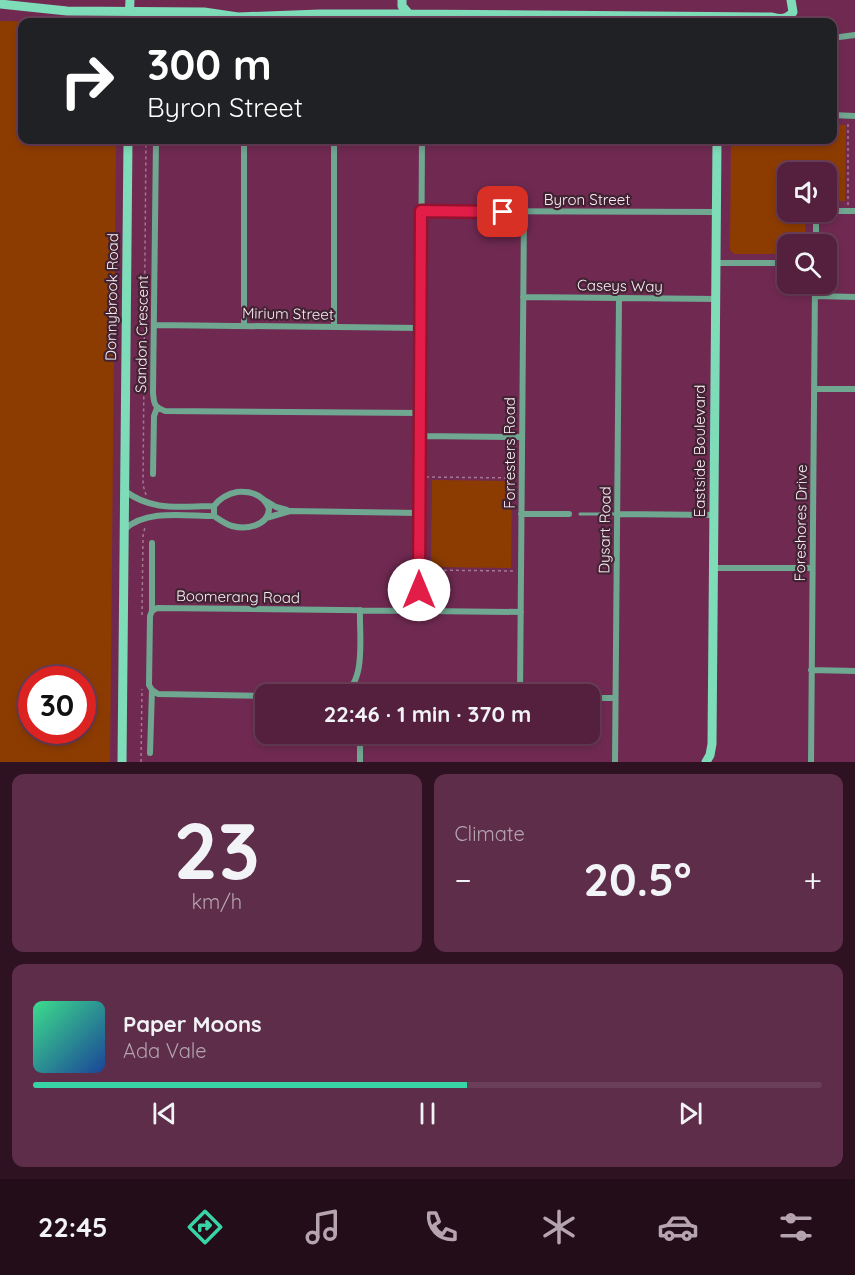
<!DOCTYPE html>
<html lang="en">
<head>
<meta charset="utf-8">
<style>
  body { margin:0; font-family:Quicksand,sans-serif; background:#5d2d49; color:#f1f3f6; height:100vh; display:flex; flex-direction:column; font-size:22px; white-space:nowrap }
  * { box-sizing:border-box; margin:0 }
  p { font-size:20px; color:#b5a3b0 }
  .icon { flex:none; width:33px; height:33px; fill:none; stroke:currentColor; stroke-width:2; stroke-linecap:round; stroke-linejoin:round }
  .map { position:relative; height:762px; overflow:hidden }
  .sheet { display:flex; flex-direction:column; gap:12px; padding:12px; background:#2e1222; flex:1 }
  .sheet>* { flex:none }
  .hud { position:absolute; left:18px; top:18px; width:819px; height:126px; border-radius:12px; box-shadow:0 3px 9px #0003,0 0 0 2px #6a3e58; background:#202124; color:#fff; overflow:hidden }
  .tools { position:absolute; left:777px; top:162px; display:grid; gap:12px }
  .tools a { display:grid; place-items:center; width:60px; height:60px; border-radius:12px; background:#54203e; box-shadow:0 3px 9px #0003,0 0 0 2px #6a3e58; font-size:30px }
  .speed { position:absolute; left:18px; top:666px; display:flex; gap:12px; font-size:30px; font-weight:700; text-align:center }
  .speed>* { display:grid; place-content:center; width:78px; height:78px; border-radius:50%; background:#54203e; box-shadow:0 3px 9px #0003,0 0 0 2px #6a3e58; line-height:1 }
  .speed .limit { border:9px solid #d22; background:#fff; color:#111 }
  .pin { position:absolute; display:grid; place-items:center; width:51px; height:51px; color:#fff; margin:-26px; border-radius:12px; box-shadow:0 3px 9px #0006 }
  .me { position:absolute; width:66px; margin:-33px; rotate:0deg; stroke-linejoin:round; filter:drop-shadow(0 0 4px #0008) }
  .turn { display:flex; align-items:center; gap:21px; height:126px; padding:0 30px; font-size:27px }
  .turn .icon { width:78px; height:78px; stroke-width:2.5 }
  .turn b { display:block; font-size:42px; line-height:51px }
  .big { font-size:45px; font-weight:700; line-height:1.1 }
  .sheet .card { flex:1; display:flex; flex-direction:column; justify-content:center; gap:9px; min-width:0; padding:0 21px; border-radius:12px; background:#5d2d49 }
  .sheet .dial { align-items:center; gap:0 }
  .dial b { font-size:78px; line-height:1 }
  .song { display:flex; align-items:center; gap:18px }
  .cover { width:72px; height:72px; border-radius:9px; background:linear-gradient(135deg,hsl(150 70% 55%),hsl(220 70% 35%)) }
  .played { height:6px; border-radius:3px; background:linear-gradient(90deg,#39d4a5 55%,#6a3e58 55%) }
  .keys { display:flex; justify-content:space-around; direction:ltr }
  .heat { display:flex; justify-content:space-between; align-items:center; font-size:33px; direction:ltr }
  .sheet .tiles { flex:1; display:grid; gap:12px; grid-template-columns:1fr 1fr }
  .card:last-child { grid-column:span 2 }
  .trip { position:absolute; left:255px; top:684px; width:345px; height:60px; border-radius:12px; background:#54203e; box-shadow:0 3px 9px #0003,0 0 0 2px #6a3e58; font-weight:700; line-height:60px; text-align:center }
  .tabs { display:flex; height:96px; justify-content:space-around; align-items:center; background:#220d19; color:#b5a3b0 }
  .tabs .icon { width:42px; height:42px }
  .tabs .selected { color:#39d4a5 }
  .tabs b { font-size:27px; color:#f1f3f6 }
  .map>svg:first-child { display:block }
  .green { fill:#8d3c01; fill-rule:evenodd }
  .lines { fill:none; stroke-linecap:round; stroke-linejoin:round }
  .path { stroke:#a57791; stroke-width:1.5; stroke-dasharray:3 3; stroke-linecap:butt }
  .lane { stroke:#6fa791; stroke-width:3 }
  .street { stroke:#6fa791; stroke-width:6 }
  .secondary { stroke:#7fdcb9; stroke-width:9 }
  .route-casing { stroke:#92132f; stroke-width:15 }
  .route { stroke:#e11d48; stroke-width:10 }
  .labels { text-anchor:middle; stroke-width:4.5; stroke-linejoin:round; paint-order:stroke }
  .street-label { font-size:15px; fill:#f9f0f5; stroke:#422233 }
</style>
</head>
<body>
<div class="map">
<svg width="855" height="762" viewBox="0 0 855 762">
  <rect width="100%" height="100%" fill="#702a52"/>
  <path class="green" d="M0 21 66 22H22V140H116L110 762H0ZM32 680H82V730H32Z
    M833 125H846L845 201H827L826 172H788V212H806L805 244H788L787 254H734L730 250 731 140H832Z
    M432 480 512 481 511 568 431 567Z"/>
  <g class="lines">
    <path class="path" d="M848 205V122
      M426 477 515 478
      M146 495 143 485 146 140
      M426 570 514 571
      M142 615 143 536 145 527
      M141 762 142 689"/>
    <path class="lane" d="M580 514H617"/>
    <path class="street" d="M832 38 855 35
      M832 115 855 116
      M156 140 153 393C154 404 154 407 165 411L420 413
      M421 211 717 212
      M826 211H855
      M816 244V216L826 212
      M716 263H788
      M815 296 855 297
      M523 297 716 299
      M155 325 420 328
      M244 326V140
      M334 327V140
      M814 389H855
      M420 436 522 437
      M153 474 154 416 157 408
      M125 491C153 512 180 506 214 506
      M237 492C251 491 264 495 269 509 268 526 246 530 232 526 225 524 220 520 214 516V506C220 498 227 494 237 492Z
      M266 501 276 507 287 510
      M521 514H569
      M617 514 714 515
      M266 518 290 511 419 513
      M125 529C147 509 185 516 214 516
      M714 568H812
      M152 611V543
      M419 611 422 140
      M811 670 855 671
      M352 689 360 687 378 694
      M342 694C367 684 359 633 360 610
      M520 694 524 212
      M266 696 158 694 152 690 149 685 150 616 152 611 157 608 521 612
      M590 698H615
      M360 734V762
      M150 753 152 690
      M615 762 619 298
      M811 762 815 284"/>
    <path class="secondary" d="M402 0V6L409 14
      M0 4 67 11 204 12 238 17 320 14H405L772 17C780 19 787 20 793 12L791 0
      M129 22 130 0
      M177 22 203 17
      M122 762 128 140
      M706 762 710 755 712 744 717 140"/>
  </g>
  <g class="lines">
    <g class="route-casing">
      <path id="route" d="M419 590 421 211 503 212"/>
    </g>
    <use href="#route" class="route"/>
  </g>
  <g class="labels">
    <g class="street-label">
      <text x="587" y="205">Byron Street</text>
      <text transform="translate(620 286) rotate(1)" y="5">Caseys Way</text>
      <text transform="translate(112 297) rotate(-89)" y="5">Donnybrook Road</text>
      <text transform="translate(288 314) rotate(1)" y="5">Mirium Street</text>
      <text transform="translate(142 334) rotate(-89)" y="5">Sandon Crescent</text>
      <text transform="translate(700 451) rotate(-90)" y="5">Eastside Boulevard</text>
      <text transform="translate(510 453) rotate(-90)" y="5">Forresters Road</text>
      <text transform="translate(801 523) rotate(-89)" y="5">Foreshores Drive</text>
      <text transform="translate(605 530) rotate(-89)" y="5">Dysart Road</text>
      <text transform="translate(238 597) rotate(1)" y="5">Boomerang Road</text>
    </g>
  </g>
</svg>
<div class="tools">
<a><svg class="icon" aria-label="sound" viewBox="0 0 24 24"><path d="M4 9h4l5-4v14l-5-4H4zM17 9q2 3 0 6"/></svg></a>
<a><svg class="icon" aria-label="search" viewBox="0 0 24 24"><circle cx="10" cy="10" r="6"/><path d="M15 15l6 6"/></svg></a>
</div>
<div class="speed"><div class="limit">30</div></div>
<div class="pin" style="left:503px;top:212px;background:#d93025"><svg class="icon" aria-label="arrive" viewBox="0 0 24 24"><path d="M6 21V4h12l-3 4 3 4H6"/></svg></div>
<svg class="me" style="left:419px;top:590px" viewBox="-20 -20 40 40"><circle r="19" fill="#fff"/><path d="M0-13L10 11 0 6-10 11z" fill="#e11d48"/></svg>
<div class="trip">22:46 · 1 min · 370 m</div>
<div class="hud">
<div class="turn"><svg class="icon" aria-label="right" viewBox="0 0 24 24"><path d="M7 20v-9h11M14 6l5 5-5 5"/></svg><div><b>300 m</b>Byron Street</div></div>
</div>
</div>
<section class="sheet">
<div class="tiles">
<div class="card dial"><b>23</b><p>km/h</p></div>
<div class="card"><p>Climate</p>
<div class="heat"><a>−</a><b class="big">20.5°</b><a>+</a></div>
</div>
<div class="card">
<div class="song"><i class="cover"></i><div><b>Paper Moons</b><p>Ada Vale</p></div></div>
<div class="played"></div>
<div class="keys"><svg class="icon" aria-label="previous" viewBox="0 0 24 24"><path d="M18 5L8 12l10 7zM5 5v14"/></svg><svg class="icon" aria-label="pause" viewBox="0 0 24 24"><path d="M8 5v14M16 5v14"/></svg><svg class="icon" aria-label="next" viewBox="0 0 24 24"><path d="M6 5l10 7-10 7zM19 5v14"/></svg></div>
</div>
</div>
</section>
<nav class="tabs">
<b>22:45</b>
<svg class="icon selected" aria-label="directions" viewBox="0 0 24 24"><path d="M12 3l9 9-9 9-9-9zM9 14v-3h6M13 9l2 2-2 2"/></svg>
<svg class="icon" aria-label="music" viewBox="0 0 24 24"><path d="M9 18V5l10-2v13"/><circle cx="6" cy="18" r="3"/><circle cx="16" cy="16" r="3"/></svg>
<svg class="icon" aria-label="phone" viewBox="0 0 24 24"><path d="M5 4h4l2 5-3 2q2 4 5 5l2-3 5 2v4C11 20 4 13 5 4z"/></svg>
<svg class="icon" aria-label="climate" viewBox="0 0 24 24"><path d="M12 3v18M4 7l16 10M4 17L20 7"/></svg>
<svg class="icon" aria-label="car" viewBox="0 0 24 24"><path d="M5 17H2v-5l4-1 3-4h7l3 4 3 1v5h-3M9 17h6M6 11h13"/><circle cx="7" cy="17" r="2"/><circle cx="17" cy="17" r="2"/></svg>
<svg class="icon" aria-label="filters" viewBox="0 0 24 24"><path d="M4 7h16M4 17h16"/><circle cx="9" cy="7" r="2"/><circle cx="15" cy="17" r="2"/></svg>
</nav>
</body>
</html>
